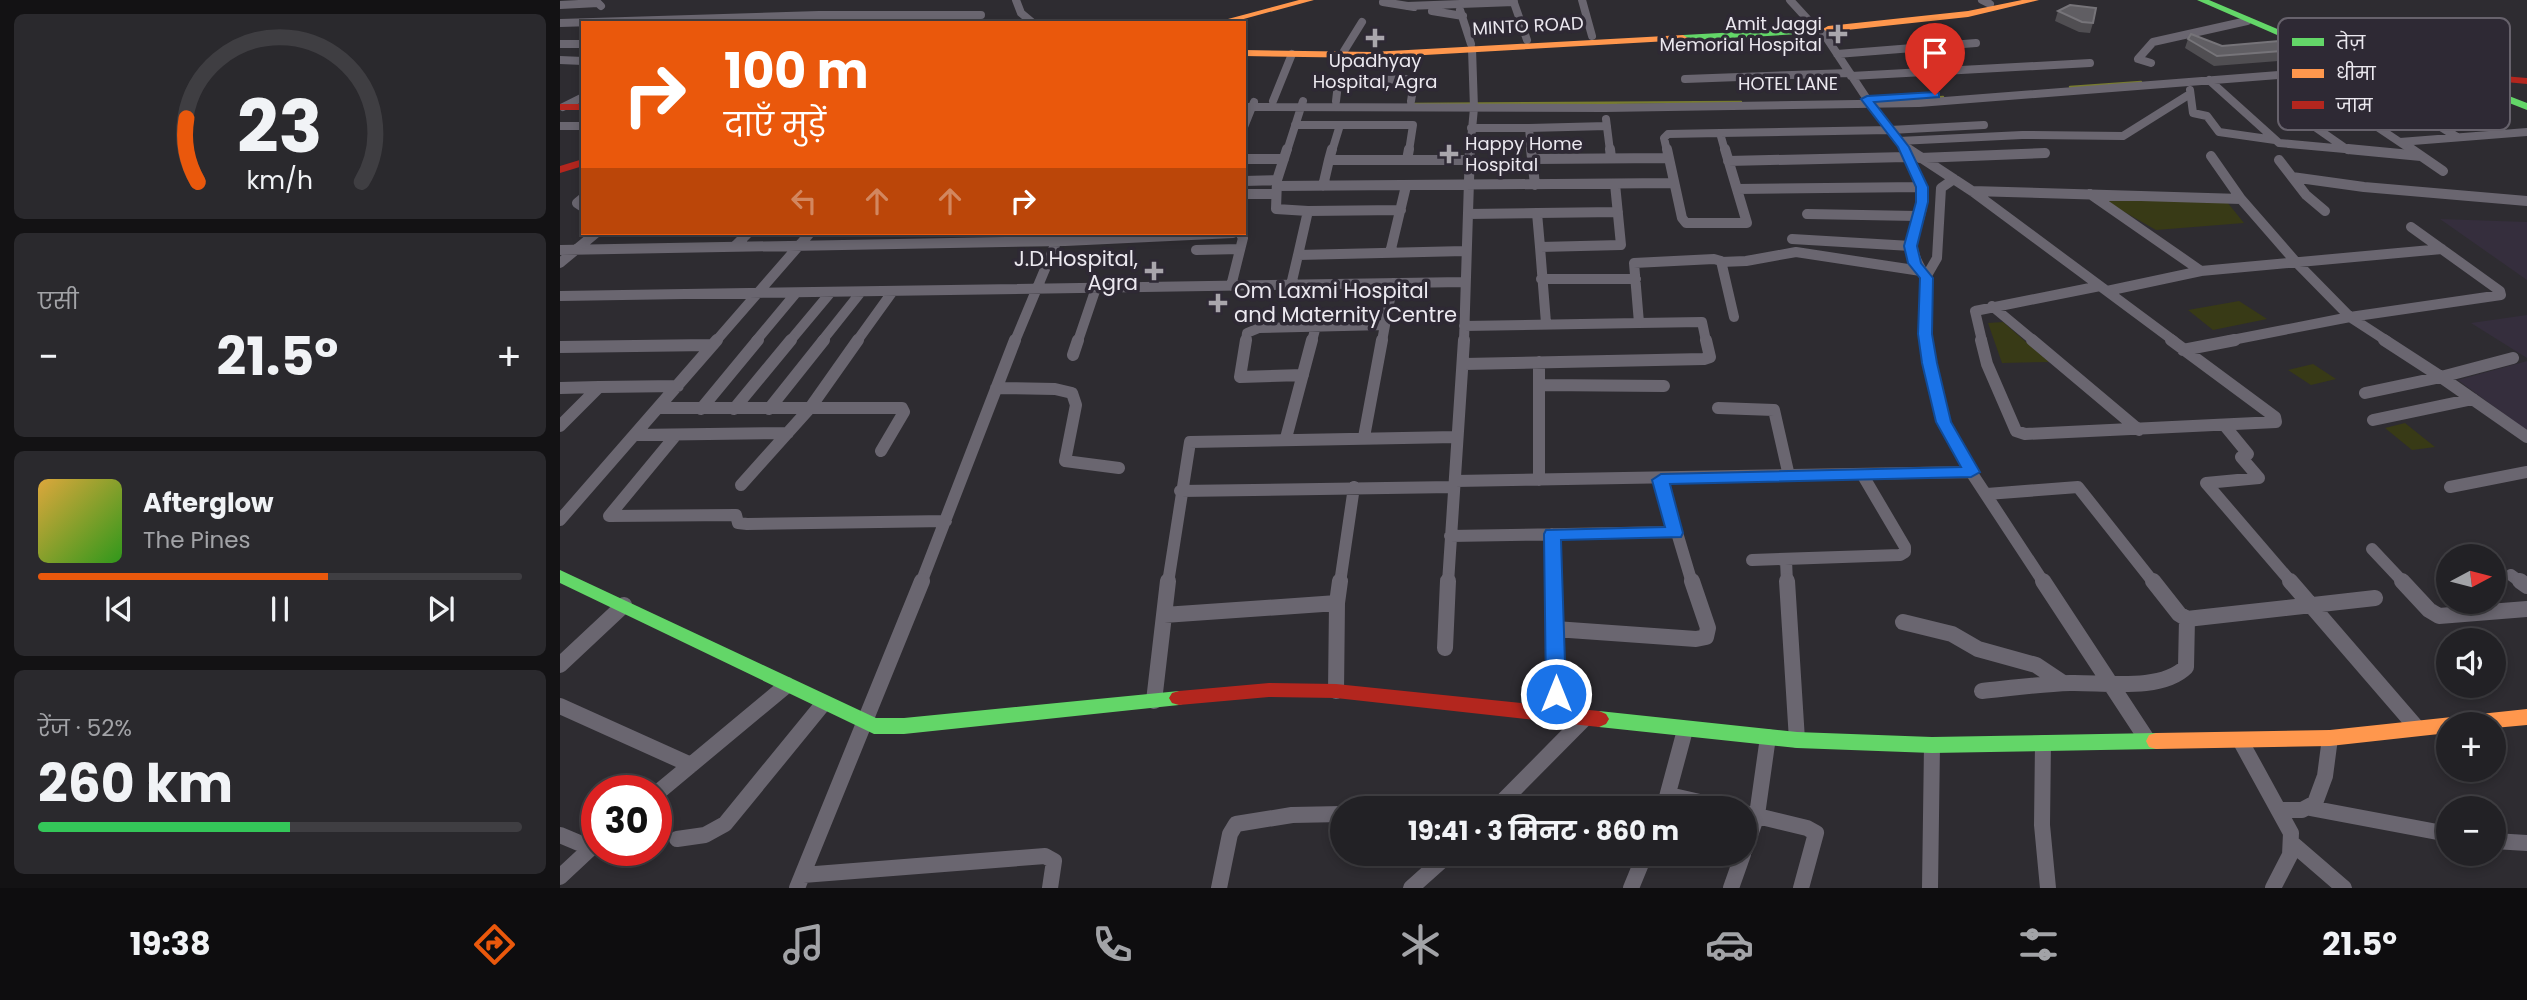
<!DOCTYPE html>
<html lang="hi">
<head>
<meta charset="utf-8">
<style>
  body { margin:0; font-family:Poppins,"Noto Sans Devanagari",sans-serif; background:#2a292d; color:#f1f3f6; height:100vh; display:flex; flex-direction:column; font-size:26px; white-space:nowrap }
  * { box-sizing:border-box; margin:0 }
  p { font-size:23px; color:#a2a3a7 }
  .icon { flex:none; width:38px; height:38px; fill:none; stroke:currentColor; stroke-width:2; stroke-linecap:round; stroke-linejoin:round }
  .map { position:relative; flex:1; overflow:hidden }
  .drawer { display:flex; flex-direction:column; gap:14px; padding:14px; background:#131214; width:560px }
  .drawer>* { flex:none }
  .guide { position:absolute; left:21px; top:21px; width:665px; height:214px; border-radius:0px; box-shadow:0 4px 10px #0003,0 0 0 2px #3f3e42; background:#ea580c; color:#fff; overflow:hidden }
  .needle { width:46px; rotate:83deg }
  .controls { position:absolute; left:1876px; top:544px; display:grid; gap:14px }
  .controls a { display:grid; place-items:center; width:70px; height:70px; border-radius:50%; background:#222125; box-shadow:0 4px 10px #0003,0 0 0 2px #3f3e42; font-size:35px }
  .speed { position:absolute; left:21px; top:775px; display:flex; gap:14px; font-size:35px; font-weight:700; text-align:center }
  .speed>* { display:grid; place-content:center; width:91px; height:91px; border-radius:50%; background:#222125; box-shadow:0 4px 10px #0003,0 0 0 2px #3f3e42; line-height:1 }
  .speed .limit { border:10px solid #d22; background:#fff; color:#111 }
  .pin { position:absolute; display:grid; place-items:center; width:60px; height:60px; color:#fff; margin:-72px -30px; border-radius:50% 50% 50% 0; rotate:-45deg; box-shadow:0 0 7px #0007 }
  .pin .icon { rotate:45deg }
  .me { position:absolute; width:77px; margin:-38px; rotate:0deg; stroke-linejoin:round; filter:drop-shadow(0 0 5px #0008) }
  .turn { display:flex; align-items:center; gap:24px; height:147px; padding:0 28px; font-size:32px }
  .turn .icon { width:91px; height:91px; stroke-width:2.5 }
  .turn b { display:block; font-size:49px; line-height:60px }
  .lanes { display:flex; align-items:center; height:66px; padding:0 28px; background:#0003; justify-content:center; gap:35px; direction:ltr }
  .lanes .off { opacity:.35 }
  .big { font-size:52px; font-weight:700; line-height:1.1 }
  .drawer .widget { flex:1; display:flex; flex-direction:column; justify-content:center; gap:10px; min-width:0; padding:0 24px; border-radius:10px; background:#2a292d }
  .drawer .dial { align-items:center; gap:0 }
  .dial svg { height:182px; overflow:visible; fill:none; stroke:#3f3e42; stroke-width:7; stroke-linecap:round; text-anchor:middle }
  .dial text { fill:#f1f3f6; stroke:none }
  .song { display:flex; align-items:center; gap:21px }
  .cover { width:84px; height:84px; border-radius:10px; background:linear-gradient(135deg,hsl(40 70% 55%),hsl(110 70% 35%)) }
  .played { height:7px; border-radius:4px; background:linear-gradient(90deg,#ea580c 60%,#3f3e42 60%) }
  .keys { display:flex; justify-content:space-around; direction:ltr }
  .heat { display:flex; justify-content:space-between; align-items:center; font-size:38px; direction:ltr }
  .charge { height:10px; border-radius:5px; background:linear-gradient(90deg,#34c759 52%,#3f3e42 0) }
  .trip { position:absolute; left:770px; top:796px; width:427px; height:70px; border-radius:35px; background:#222125; box-shadow:0 4px 10px #0003,0 0 0 2px #3f3e42; font-weight:700; line-height:70px; text-align:center }
  .dock { display:flex; height:112px; justify-content:space-around; align-items:center; background:#0e0d0f; color:#a2a3a7 }
  .dock .icon { width:49px; height:49px }
  .dock .active { color:#ea580c }
  .dock b { font-size:32px; color:#f1f3f6 }
  main { display:flex; flex:1; min-height:0 }
  .map>svg:first-child { display:block }
  .built { fill:#352e3d }
  .green { fill:#383a16 }
  .lines { fill:none; stroke-linecap:round; stroke-linejoin:round }
  .stream { stroke:#787c2f; stroke-width:2.5 }
  .street-far3 { stroke:#6a6670; stroke-width:8 }
  .street-far2 { stroke:#6a6670; stroke-width:10 }
  .street-far1 { stroke:#6a6670; stroke-width:12 }
  .street { stroke:#6a6670; stroke-width:16 }
  .fast { fill:#63d668; fill-rule:evenodd }
  .slow { fill:#ff974d; fill-rule:evenodd }
  .jam { fill:#b3261e; fill-rule:evenodd }
  .wall { fill:#504e52 }
  .building { fill:#605e63; stroke:#767479; stroke-width:2 }
  .route { fill:#1a73e8; stroke:#114b97; stroke-width:2 }
  .poi-dot { fill:#a9a6ac; stroke:#2e2934; stroke-width:2.5 }
  .labels { text-anchor:middle; stroke-width:7; stroke-linejoin:round; paint-order:stroke }
  .far-poi-label { font-size:18px; fill:#ebe8ef; stroke:#2e2934; text-anchor:end }
  .far-street-label { font-size:18px; fill:#ebe8ef; stroke:#2e2934 }
  .poi-label { font-size:21px; fill:#ebe8ef; stroke:#2e2934; text-anchor:end }
  .key { fill:#2e2934; stroke:#67626c; stroke-width:2 }
  .key-label { font-size:19px; fill:#ebe8ef }
</style>
</head>
<body>
<main>
<section class="drawer">
<div class="widget dial"><svg viewBox="0 0 100 80">
<path d="M14 69A42 42 0 1 1 86 69"/>
<path d="M14 69A42 42 0 0 1 9 41" stroke="#ea580c"/>
<text x="50" y="56" font-size="32" font-weight="700">23</text>
<text x="50" y="72" font-size="11">km/h</text>
</svg></div>
<div class="widget"><p>एसी</p>
<div class="heat"><a>−</a><b class="big">21.5°</b><a>+</a></div>
</div>
<div class="widget">
<div class="song"><i class="cover"></i><div><b>Afterglow</b><p>The Pines</p></div></div>
<div class="played"></div>
<div class="keys"><svg class="icon" aria-label="previous" viewBox="0 0 24 24"><path d="M18 5L8 12l10 7zM5 5v14"/></svg><svg class="icon" aria-label="pause" viewBox="0 0 24 24"><path d="M8 5v14M16 5v14"/></svg><svg class="icon" aria-label="next" viewBox="0 0 24 24"><path d="M6 5l10 7-10 7zM19 5v14"/></svg></div>
</div>
<div class="widget"><p>रेंज · 52%</p><b class="big">260 km</b><div class="charge"></div></div>
</section>
<div class="map">
<svg width="1967" height="888" viewBox="0 0 1967 888">
  <rect width="100%" height="100%" fill="#2e2c31"/>
  <path class="built" d="M1880 219 1967 222V280Z
    M1967 315V358L1911 323Z
    M1967 361V431L1898 380Z"/>
  <path class="green" d="M1549 197 1667 202 1684 223 1596 230 1547 202Z
    M1679 301 1707 319 1653 330 1628 310Z
    M1443 322 1489 362 1442 363 1428 323Z
    M1753 364 1776 379 1751 385 1728 370Z
    M1845 423 1875 447 1852 450 1825 428Z"/>
  <g class="lines">
    <path class="stream" d="M1822 56 1833 55
      M1510 87 1581 82
      M1335 100 1383 97
      M851 104 1181 102"/>
    <path class="street-far3" d="M456 0 461 13 473 23
      M953 0 967 40
      M1022 0 1032 36
      M1230 0 1251 23
      M1422 0 1430 4
      M823 2 854 7
      M0 5 38 3 41 6
      M847 6 954 2
      M900 10 911 44
      M872 11 903 16
      M0 23 259 15H421
      M1262 31 1307 99 1344 147 1350 151
      M0 44H23
      M784 51 802 22
      M1277 54 1416 43
      M0 60 23 61
      M1591 63 1578 59 1593 42 1687 21
      M1291 76 1530 63
      M1125 79 1289 73
      M1649 80 1719 143 1807 151
      M1630 90 1633 113 1647 116 1659 132 1715 140
      M1831 96 1897 137
      M1777 100 1853 151
      M713 101 732 54
      M776 101 778 84 782 82 846 79 854 83 851 101
      M3 107 23 97
      M684 107 1045 108 1359 103 1833 66
      M1046 119 1050 151
      M735 125H780L772 151
      M780 125H853L849 151
      M0 126H23
      M684 127 694 102
      M911 128H969L971 151
      M969 128 1047 126
      M1160 133 1165 151
      M1160 133 1330 130 1424 125
      M1339 141 1462 135 1563 136 1630 94
      M1840 142 1967 132
      M1788 150 1722 104 1923 88
      M727 151 743 101
      M910 151 914 108 912 49
      M1107 151 1104 138 1108 134 1160 133"/>
    <path class="street-far2" d="M727 149 717 180 716 209 748 211
      M971 149 975 185
      M1050 149 1051 158
      M1107 149 1122 218 1126 223H1187L1165 149
      M1348 149 1412 191 1540 286
      M1788 149 1861 156
      M1851 149 1883 171
      M1345 151C1351 166 1363 180 1363 196 1363 232 1339 234 1364 274
      M1651 156 1681 199
      M1360 158 1485 153
      M684 159H724
      M974 159 1108 158
      M769 160 772 149
      M847 160 849 149
      M1719 160 1746 195 1765 211
      M1168 161 1346 157
      M1732 177 1804 187 1967 201
      M684 181 717 180
      M717 186 1113 183
      M763 186 769 160H909
      M1177 189 1362 187
      M1412 191 1681 199 1735 261 1790 317 1827 341
      M684 194H716
      M1530 194 1641 271
      M23 198 17 203 23 207
      M841 210 748 211 738 255 905 251
      M977 213 1058 212
      M908 214 977 213 980 247 1061 245 1055 184
      M1247 214 1357 216
      M1232 239 1351 246
      M174 247 188 233
      M980 247 986 323
      M0 250 505 241 673 233
      M636 250 680 249
      M830 253 846 186
      M1161 262 1186 261 1236 252 1361 271
      M0 263 36 233
      M981 279H1076
      M731 285 738 255
      M671 286 683 238 680 233
      M1540 286 1614 341
      M1547 291 1641 271 1882 249
      M0 296 904 282
      M1432 306 1474 341
      M1079 323 1142 322 1146 341
      M904 326 1079 323 1074 263 1154 259 1161 261 1174 317
      M156 341 250 233
      M196 341 236 293
      M230 341 271 292
      M262 341 301 292
      M297 341 333 291
      M455 341 500 233
      M518 341 536 288
      M686 341 687 333 699 328 825 325
      M752 341 756 326
      M822 341 833 283
      M904 341 910 149
      M1367 341 1366 277 1377 258 1381 188 1394 179
      M1422 341 1415 311 1540 286
      M1667 341 1790 317 1941 295 1940 291 1851 227"/>
    <path class="street-far1" d="M686 340 680 377 743 375
      M1366 340 1384 422 1411 472 1484 583
      M1421 340 1427 364 1456 431 1465 434 1716 422 1715 417 1611 340
      M1472 340 1579 430
      M0 347 150 345
      M1623 350 1675 340
      M513 355 518 340
      M979 362V480
      M904 364 1144 359 1150 357 1146 340
      M1881 377 1967 437
      M1881 377 1953 358
      M981 385 1104 386
      M39 387 118 386
      M0 388 39 387 0 426
      M436 388 495 389 512 393 516 405 505 461 559 468
      M1805 393 1881 377 1824 340
      M98 408H342L344 412 321 451
      M1158 408 1214 410 1229 476
      M141 409 198 340
      M174 409 231 340
      M209 409 264 340
      M1813 420 1913 399
      M1665 426 1688 454 1681 457 1699 478 1646 483 1732 583
      M75 435 228 433
      M116 435 49 516 176 515 178 523 187 524 386 521
      M804 437 822 340
      M726 438 752 340
      M1101 479 1132 583
      M895 481 1411 472
      M181 485 250 408 298 340
      M1890 487 1967 472
      M620 491 893 487
      M1427 494 1518 487 1594 583
      M0 520 157 340
      M992 534 993 583
      M890 536 1115 532
      M1812 549 1844 583
      M1192 560 1340 555 1345 552V547L1302 474
      M1226 560 1227 583
      M1951 575 1962 583
      M361 583 455 340
      M608 583 630 442 896 437
      M780 583 794 487
      M888 583 904 340"/>
    <path class="street" d="M993 581 996 715
      M1227 581 1237 740
      M1483 581 1588 741
      M1593 581 1619 614 1627 619 1815 598
      M1730 581 1857 728
      M1842 581 1869 610 1879 616 1967 609
      M1960 581 1967 586
      M604 615 777 603
      M1343 622 1392 634 1418 649 1476 665 1503 683
      M995 629 1136 639 1146 637 1148 628 1132 581
      M885 648 888 581
      M0 665 64 605
      M776 691 777 603 780 581
      M1422 691C1451 688 1481 684 1510 683 1543 682 1601 692 1626 667L1627 619
      M594 701 608 581
      M0 706 131 765
      M1680 740 1731 833 1730 855 1713 888
      M1483 743 1482 825 1488 888
      M96 794 227 685
      M1109 795 1166 808
      M936 808 1025 718
      M1104 808 1125 730
      M1750 808 1888 834
      M1720 810H1742L1755 803 1765 776 1770 738
      M1185 813 1247 828 1256 833 1241 888
      M0 835 31 848 0 877
      M117 839 145 835 165 824 263 704
      M1934 841 1967 843
      M1733 844 1784 888
      M1185 849 1197 815 1208 737
      M243 875 485 856 494 861 490 888
      M237 888 362 581
      M659 888 670 834 676 824 732 815 782 814
      M851 888 889 854
      M1071 888 1085 854
      M1171 888 1183 854
      M1370 888 1372 745"/>
    <path class="fast" d="M1637 0H1649L1753 44 1908 80 1967 103V110L1901 84 1747 48Z
      M1253 28 1258 31 1256 33 1123 41 1118 38 1123 35Z
      M0 570 316 718H344L619 691 626 693 629 698 626 703 619 705 344 734H314L0 583Z
      M1039 711 1237 732 1372 737 1596 733 1603 735 1606 741 1603 747 1596 749 1372 753 1237 748 1039 727 1032 724 1029 719 1032 714Z"/>
    <path class="slow" d="M739 0H754L669 23H653Z
      M1462 0H1479L1408 17 1268 32 1263 29 1268 26 1408 11Z
      M1123 35 1128 38 1126 40 812 58 684 56V50L812 52Z
      M1967 709V725L1934 728V724H1888V733L1770 746 1596 749 1589 747 1586 741 1589 735 1596 733 1770 730Z"/>
    <path class="jam" d="M1907 73 1967 78V84L1903 78 1902 76Z
      M0 104H23V110H0Z
      M23 159V166L0 173V166Z
      M709 683 776 684 1039 711 1046 714 1049 719 1046 724 1039 727 776 698 709 697 619 705 612 703 609 698 612 693 619 691Z"/>
  </g>
  <path class="wall" d="M1498 11 1533 23 1530 33 1519 32 1495 21Z
    M1628 39 1662 46 1735 50 1731 60 1654 66 1625 48Z"/>
  <path class="building" d="M1510 5 1536 8 1533 23 1522 22 1498 11Z
    M1631 34 1662 46 1719 41 1735 50 1657 56 1628 39Z"/>
  <path class="route" d="M1375 92 1379 93V97L1314 102 1349 147 1368 187V202L1357 246 1361 263 1373 278 1372 334 1377 363 1391 422 1420 472 1411 477 1110 484 1123 533 1121 537 1001 540 1006 694 1003 699 996 701 989 699 986 694 984 534 986 530 1105 527 1092 480 1101 474 1401 467 1376 422 1362 363 1358 334 1360 278 1348 263 1344 246 1356 202V187L1338 147 1301 99 1307 96Z"/>
  <g class="poi-dot">
    <path d="M1274.5 23.5h7v7h7v7h-7v7h-7v-7h-7v-7h7z"/>
    <path d="M811.5 27.5h7v7h7v7h-7v7h-7v-7h-7v-7h7z"/>
    <path d="M885.5 143.5h7v7h7v7h-7v7h-7v-7h-7v-7h7z"/>
    <path d="M590.5 260.5h7v7h7v7h-7v7h-7v-7h-7v-7h7z"/>
    <path d="M654.5 292.5h7v7h7v7h-7v7h-7v-7h-7v-7h7z"/>
  </g>
  <g class="labels">
    <g class="far-poi-label">
      <text x="1262" y="30">Amit Jaggi<tspan x="1262" dy="21">Memorial Hospital</tspan></text>
      <text x="815" y="67" text-anchor="middle">Upadhyay<tspan x="815" dy="21">Hospital, Agra</tspan></text>
      <text x="905" y="150" text-anchor="start">Happy Home<tspan x="905" dy="21">Hospital</tspan></text>
    </g>
    <g class="far-street-label">
      <text transform="translate(968 26) rotate(-3)" y="6">MINTO ROAD</text>
      <text x="1228" y="90">HOTEL LANE</text>
    </g>
    <g class="poi-label">
      <text x="578" y="266">J.D.Hospital,<tspan x="578" dy="24">Agra</tspan></text>
      <text x="674" y="298" text-anchor="start">Om Laxmi Hospital<tspan x="674" dy="24">and Maternity Centre</tspan></text>
    </g>
  </g>
  <rect x="1718" y="18" width="232" height="112" rx="10" class="key"/>
  <rect x="1732" y="38" width="32" height="8" fill="#63d668"/>
  <rect x="1732" y="69" width="32" height="9" fill="#ff974d"/>
  <rect x="1732" y="101" width="32" height="8" fill="#b3261e"/>
  <g class="key-label">
    <text x="1776" y="49">तेज़</text>
    <text x="1776" y="80">धीमा</text>
    <text x="1776" y="112">जाम</text>
  </g>
</svg>
<div class="controls">
<a><svg class="needle" viewBox="-14 -14 28 28"><path d="M0-13l5 13h-10z" fill="#e53935"/><path d="M0 13l5-13h-10z" fill="#a2a3a7"/></svg></a>
<a><svg class="icon" aria-label="sound" viewBox="0 0 24 24"><path d="M4 9h4l5-4v14l-5-4H4zM17 9q2 3 0 6"/></svg></a>
<a>+</a>
<a>−</a>
</div>
<div class="speed"><div class="limit">30</div></div>
<div class="pin" style="left:1375px;top:95px;background:#d93025"><svg class="icon" aria-label="arrive" viewBox="0 0 24 24"><path d="M6 21V4h12l-3 4 3 4H6"/></svg></div>
<svg class="me" style="left:996px;top:694px" viewBox="-20 -20 40 40"><circle r="17" fill="#1a73e8" stroke="#fff" stroke-width="3"/><path d="M0-11L8 9 0 5-8 9z" fill="#fff"/></svg>
<div class="trip">19:41 · 3 मिनट · 860 m</div>
<div class="guide">
<div class="turn"><svg class="icon" aria-label="right" viewBox="0 0 24 24"><path d="M7 20v-9h11M14 6l5 5-5 5"/></svg><div><b>100 m</b>दाएँ मुड़ें</div></div>
<div class="lanes"><svg class="icon off" aria-label="left" viewBox="0 0 24 24"><path d="M17 20v-9H6M10 6l-5 5 5 5"/></svg><svg class="icon off" aria-label="ahead" viewBox="0 0 24 24"><path d="M12 20V5M6 11l6-6 6 6"/></svg><svg class="icon off" aria-label="ahead" viewBox="0 0 24 24"><path d="M12 20V5M6 11l6-6 6 6"/></svg><svg class="icon" aria-label="right" viewBox="0 0 24 24"><path d="M7 20v-9h11M14 6l5 5-5 5"/></svg></div>
</div>
</div>
</main>
<nav class="dock">
<b>19:38</b>
<svg class="icon active" aria-label="directions" viewBox="0 0 24 24"><path d="M12 3l9 9-9 9-9-9zM9 14v-3h6M13 9l2 2-2 2"/></svg>
<svg class="icon" aria-label="music" viewBox="0 0 24 24"><path d="M9 18V5l10-2v13"/><circle cx="6" cy="18" r="3"/><circle cx="16" cy="16" r="3"/></svg>
<svg class="icon" aria-label="phone" viewBox="0 0 24 24"><path d="M5 4h4l2 5-3 2q2 4 5 5l2-3 5 2v4C11 20 4 13 5 4z"/></svg>
<svg class="icon" aria-label="climate" viewBox="0 0 24 24"><path d="M12 3v18M4 7l16 10M4 17L20 7"/></svg>
<svg class="icon" aria-label="car" viewBox="0 0 24 24"><path d="M5 17H2v-5l4-1 3-4h7l3 4 3 1v5h-3M9 17h6M6 11h13"/><circle cx="7" cy="17" r="2"/><circle cx="17" cy="17" r="2"/></svg>
<svg class="icon" aria-label="filters" viewBox="0 0 24 24"><path d="M4 7h16M4 17h16"/><circle cx="9" cy="7" r="2"/><circle cx="15" cy="17" r="2"/></svg>
<b>21.5°</b>
</nav>
</body>
</html>
